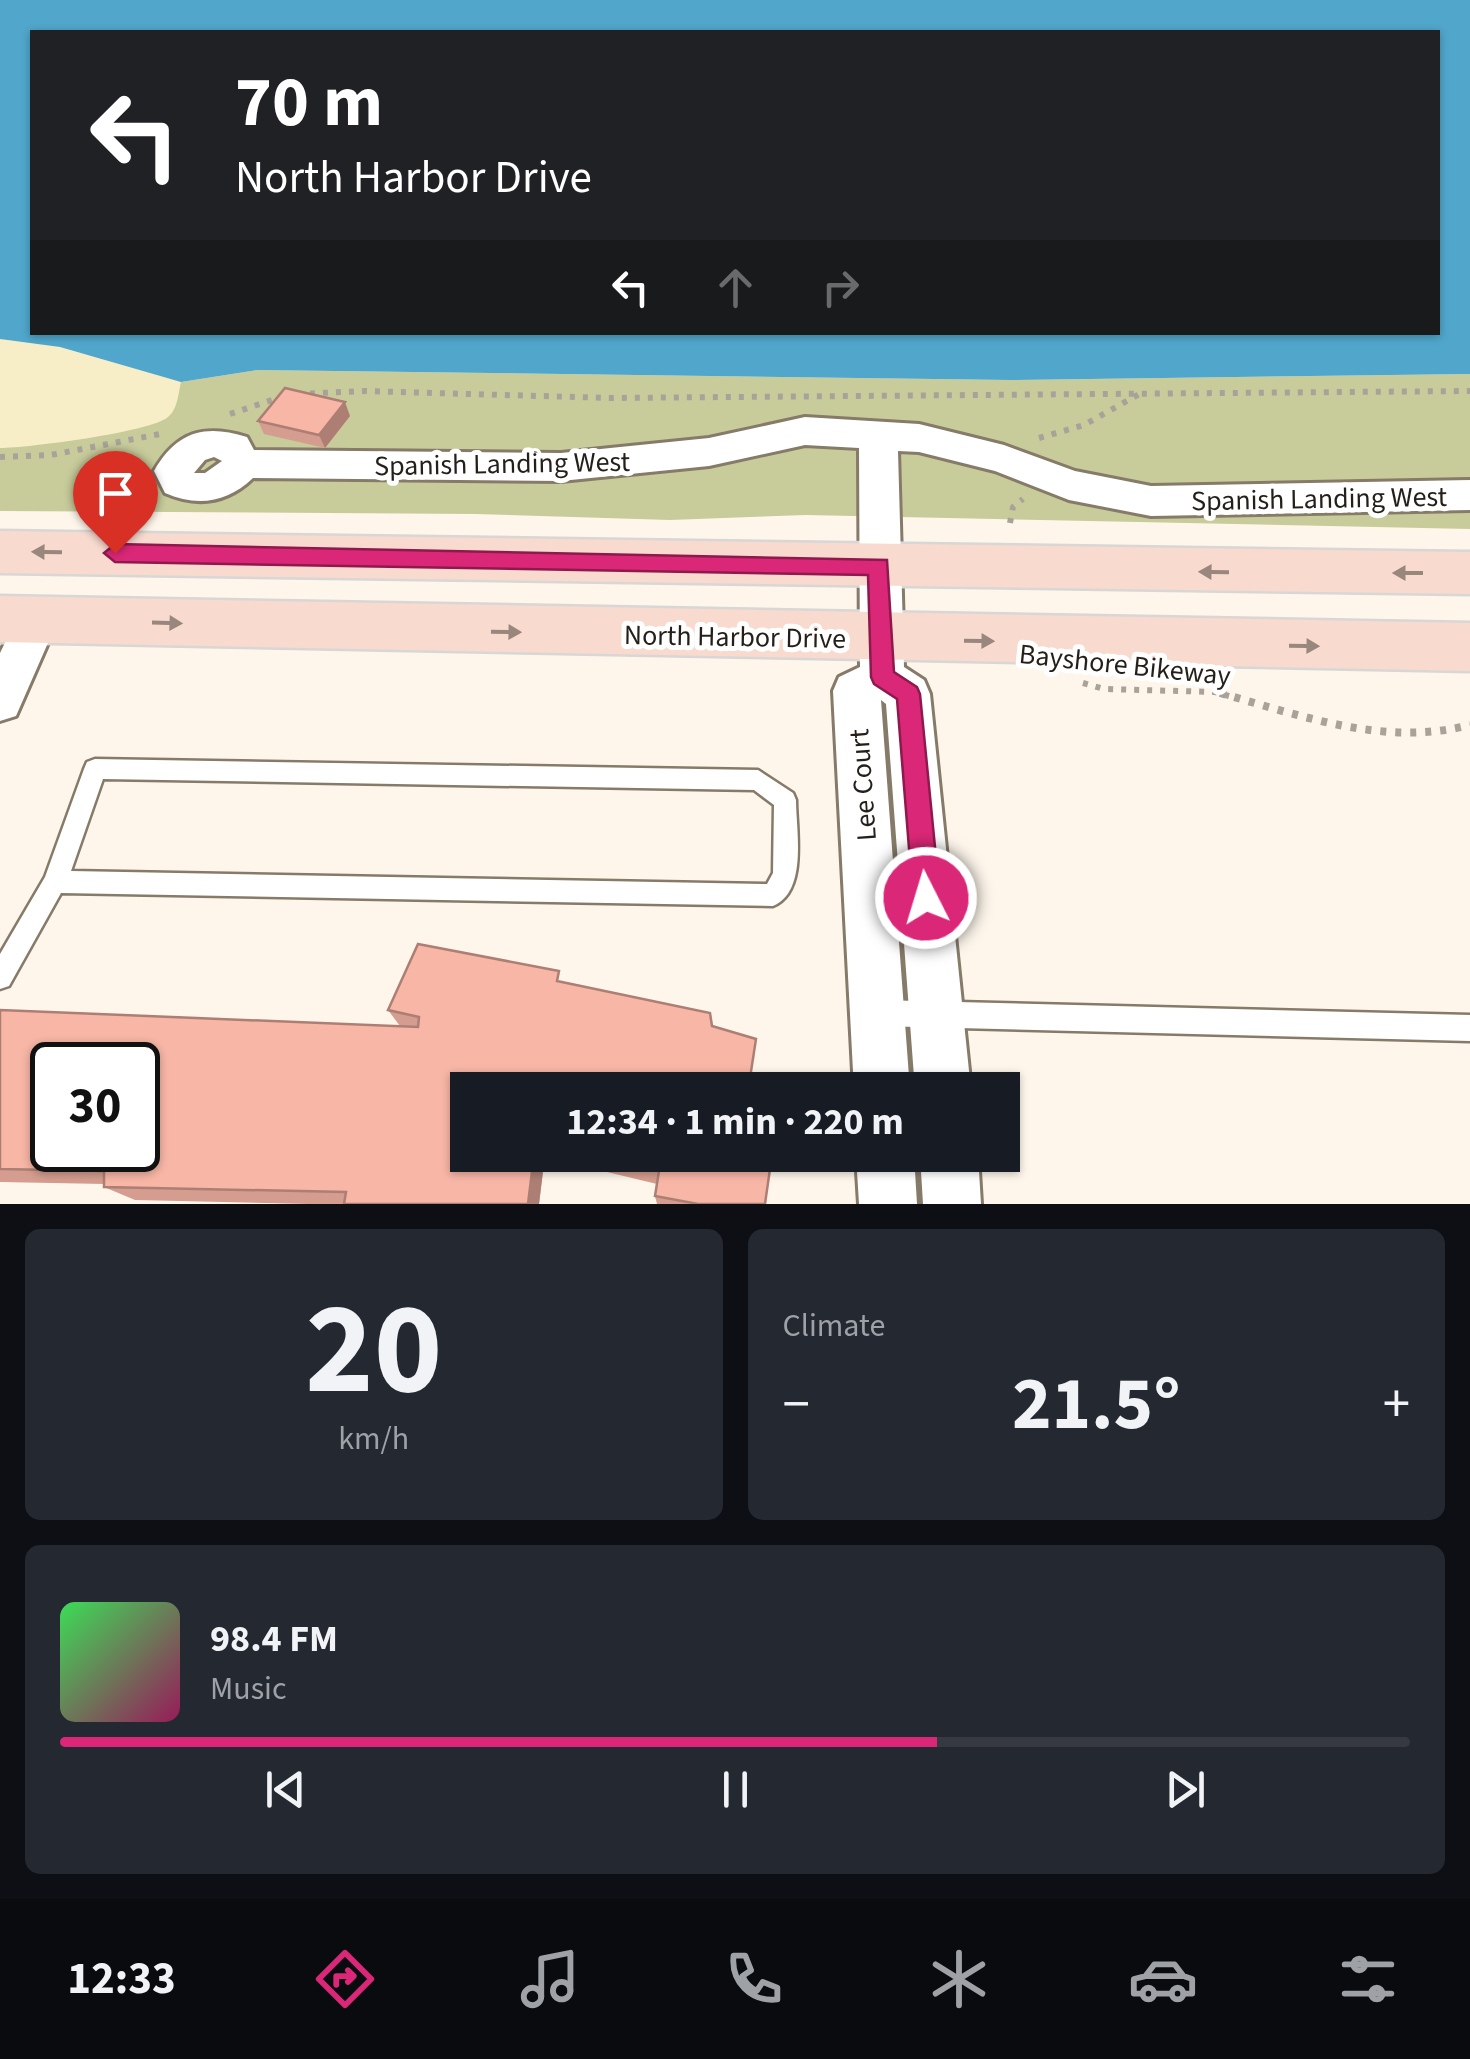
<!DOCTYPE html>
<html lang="en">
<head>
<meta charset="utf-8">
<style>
  body { margin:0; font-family:"Source Sans 3",sans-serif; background:#242831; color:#f1f3f6; height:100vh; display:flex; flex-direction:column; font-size:38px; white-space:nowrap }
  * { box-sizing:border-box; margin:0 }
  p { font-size:32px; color:#9ea1a6 }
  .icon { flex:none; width:55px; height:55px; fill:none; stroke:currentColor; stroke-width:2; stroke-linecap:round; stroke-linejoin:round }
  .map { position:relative; height:1204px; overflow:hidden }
  .panel { display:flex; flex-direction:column; gap:25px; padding:25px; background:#0d0f14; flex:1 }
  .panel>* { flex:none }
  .hud { position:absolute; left:30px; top:30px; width:1410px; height:305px; border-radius:0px; box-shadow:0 2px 8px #0004; background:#202124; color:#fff; overflow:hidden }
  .speed { position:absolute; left:30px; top:1042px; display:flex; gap:20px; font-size:50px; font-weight:700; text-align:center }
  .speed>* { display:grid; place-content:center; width:130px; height:130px; border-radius:50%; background:#171b24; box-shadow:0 2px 8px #0004; line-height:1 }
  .speed .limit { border:5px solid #111; border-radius:15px; background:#fff; color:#111 }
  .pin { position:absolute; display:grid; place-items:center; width:85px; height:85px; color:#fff; margin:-102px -42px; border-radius:50% 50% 50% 0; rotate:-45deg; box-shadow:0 0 10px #0007 }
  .pin .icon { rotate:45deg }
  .me { position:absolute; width:110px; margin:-55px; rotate:355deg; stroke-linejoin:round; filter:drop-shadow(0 0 8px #0008) }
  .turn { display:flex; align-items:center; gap:35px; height:210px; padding:0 40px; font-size:45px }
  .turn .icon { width:130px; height:130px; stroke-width:2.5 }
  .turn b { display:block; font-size:70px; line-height:85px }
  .lanes { display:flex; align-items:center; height:95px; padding:0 40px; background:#0003; justify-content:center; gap:50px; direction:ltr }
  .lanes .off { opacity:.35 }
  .big { font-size:75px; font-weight:700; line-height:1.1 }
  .panel .card { flex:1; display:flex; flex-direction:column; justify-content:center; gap:15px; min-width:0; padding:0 35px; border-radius:15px; background:#242831 }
  .panel .dial { align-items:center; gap:0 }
  .dial b { font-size:130px; line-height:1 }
  .song { display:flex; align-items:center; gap:30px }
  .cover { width:120px; height:120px; border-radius:15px; background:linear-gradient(135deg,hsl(130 70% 55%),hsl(330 70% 35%)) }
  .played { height:10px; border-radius:5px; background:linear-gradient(90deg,#db2777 65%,#363941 65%) }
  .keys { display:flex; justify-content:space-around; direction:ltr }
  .heat { display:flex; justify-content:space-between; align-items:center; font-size:55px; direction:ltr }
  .panel .tiles { flex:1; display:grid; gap:25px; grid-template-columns:1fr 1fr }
  .card:last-child { grid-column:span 2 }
  .trip { position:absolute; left:450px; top:1072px; width:570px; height:100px; border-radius:0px; background:#171b24; box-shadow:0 2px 8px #0004; font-weight:700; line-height:100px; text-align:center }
  .dock { display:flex; height:160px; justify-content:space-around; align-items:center; background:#090b0e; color:#9ea1a6 }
  .dock .icon { width:70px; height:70px }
  .dock .active { color:#db2777 }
  .dock b { font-size:45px; color:#f1f3f6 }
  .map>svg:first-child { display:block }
  .green { fill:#c8cc9b }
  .sand { fill:#f7eec8 }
  .water { fill:#50a6cb; fill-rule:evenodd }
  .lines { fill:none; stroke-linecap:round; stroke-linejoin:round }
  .lane-casing { stroke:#867a69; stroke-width:5 }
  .street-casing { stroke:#867a69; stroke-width:6 }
  .primary-casing { stroke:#d8d7d6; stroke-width:5 }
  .path-far1 { stroke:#a9a299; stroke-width:6; stroke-dasharray:5 8; stroke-linecap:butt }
  .path { stroke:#a9a299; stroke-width:8; stroke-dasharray:6 9; stroke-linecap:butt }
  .lane { fill:#fff; fill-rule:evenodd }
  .street { fill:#fff; fill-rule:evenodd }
  .primary { fill:#f8dacf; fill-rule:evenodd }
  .wall { fill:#d49d8f }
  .shaded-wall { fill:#ad7f74 }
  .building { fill:#f7b6a6; stroke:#ad7f74; stroke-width:2.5; fill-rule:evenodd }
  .oneway { fill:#99867d }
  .route { fill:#db2777; stroke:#8e194d; stroke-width:2.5 }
  .labels { text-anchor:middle; stroke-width:10; stroke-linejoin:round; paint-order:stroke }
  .street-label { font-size:28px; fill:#241f19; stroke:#fff }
</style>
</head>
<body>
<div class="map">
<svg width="1470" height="1204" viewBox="0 0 1470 1204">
  <rect width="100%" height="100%" fill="#fef6eb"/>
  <path class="green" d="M0 339 181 382 257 370 1010 380 1470 374V529L806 515 670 520 475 514 0 511Z"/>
  <path class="sand" d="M0 339 60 347 181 382C178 394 178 409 168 417 151 432 27 448 0 448Z"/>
  <path class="water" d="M0 0H1470V374L1010 380 257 370 181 382 60 347 0 339ZM32 32H1438V332H32Z"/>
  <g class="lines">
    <g class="lane-casing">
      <path id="lane" d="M95 759 758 770 793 793 796 800C796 830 808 892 773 906L61 893 9 986 0 989V954L45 877 84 769 87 762ZM103 779 754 790 774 805 773 873 767 884 71 871Z
        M878 1000 1470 1015V1041L878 1026 869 1022 865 1013 869 1004Z"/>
    </g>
    <g class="street-casing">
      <path id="street" d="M805 417 919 424 1004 445 1075 471 1151 486 1470 480V510L1151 516 1069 500 995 471 919 452 898 451 904 667 924 680 930 694 971 1090H915L886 704 881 700 910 1090H854L833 691 839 677 860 667 859 448 805 445 709 466 561 481 253 478C227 503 197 507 165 493L154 471C177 431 205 424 247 437L254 450 561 453 709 438ZM214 457 222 461 205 473H194L205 460Z
        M37 602 52 608 58 620 16 716 0 721V653L22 608Z
        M856 1155H914L917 1204H859Z
        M920 1155H978L981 1204H923Z"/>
    </g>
    <g class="primary-casing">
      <path id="primary" d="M0 531 1470 552V594L0 573Z
        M0 596 1470 623V671L0 642Z"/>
    </g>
    <path class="path-far1" d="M297 394 365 391 610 398 1470 391
      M230 414 284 396
      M1039 438 1084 425 1141 393
      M0 457 51 455 160 434
      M1010 523 1013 507 1023 499
      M1083 683 1104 689 1215 692 1229 696"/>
    <path class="path" d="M1220 693C1302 716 1385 747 1470 725"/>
    <use href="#lane" class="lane"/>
    <use href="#street" class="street"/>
    <use href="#primary" class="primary"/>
  </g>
  <path class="wall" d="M350 416 325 448 264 434 258 421Z
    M563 982 712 1026 755 1058 468 1090V1155H545L539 1204H308L135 1200 104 1187V1184L0 1182V1010L400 1026 388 1010Z
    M576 1155H772L765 1204H657L655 1196 657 1184 582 1166Z"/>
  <path class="shaded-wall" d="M345 402 350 416 325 448 319 435Z
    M534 1155H545L539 1204H528Z"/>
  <path class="building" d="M285 388 345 402 319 435 258 421Z
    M418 944 559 971 557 981 710 1013 712 1026 756 1039 750 1078 782 1087 781 1090H468V1155H534L528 1204H344L346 1192 104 1187V1171L0 1169V1010L418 1027 419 1017 388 1010ZM52 1065H138V1150H52Z
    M588 1155H772L765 1204H698L655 1196 659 1171Z"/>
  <defs><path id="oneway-solid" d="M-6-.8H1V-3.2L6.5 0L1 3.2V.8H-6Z" transform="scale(2.5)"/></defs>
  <g class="oneway">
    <use href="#oneway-solid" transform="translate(47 552) rotate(-179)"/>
    <use href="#oneway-solid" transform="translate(1214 572) rotate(-179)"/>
    <use href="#oneway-solid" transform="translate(1408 573) rotate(-180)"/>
    <use href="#oneway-solid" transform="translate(167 623) rotate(2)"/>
    <use href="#oneway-solid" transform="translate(506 632) rotate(1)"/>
    <use href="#oneway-solid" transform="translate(979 641) rotate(1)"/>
    <use href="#oneway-solid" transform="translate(1304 646) rotate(1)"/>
  </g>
  <path class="route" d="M115 544 887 560 894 672 917 687 920 694 940 898 936 907 926 911 917 907 913 898 897 699 874 684 871 677 868 575 115 562 104 553Z"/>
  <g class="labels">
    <g class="street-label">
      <text transform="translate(502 463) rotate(-1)" y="10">Spanish Landing West</text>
      <text transform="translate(1319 498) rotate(-1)" y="10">Spanish Landing West</text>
      <text transform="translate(735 636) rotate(1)" y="10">North Harbor Drive</text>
      <text transform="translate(1125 664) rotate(6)" y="10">Bayshore Bikeway</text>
      <text transform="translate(862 785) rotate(-94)" y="10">Lee Court</text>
    </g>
  </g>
</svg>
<div class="speed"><div class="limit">30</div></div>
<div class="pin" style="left:115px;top:553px;background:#d93025"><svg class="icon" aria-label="arrive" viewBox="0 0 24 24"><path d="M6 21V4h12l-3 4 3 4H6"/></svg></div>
<svg class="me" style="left:926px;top:898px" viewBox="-20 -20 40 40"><circle r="17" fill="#db2777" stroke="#fff" stroke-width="3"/><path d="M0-11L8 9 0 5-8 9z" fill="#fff"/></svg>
<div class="trip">12:34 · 1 min · 220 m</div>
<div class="hud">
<div class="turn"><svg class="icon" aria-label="left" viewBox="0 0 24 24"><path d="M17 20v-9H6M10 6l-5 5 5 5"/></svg><div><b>70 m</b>North Harbor Drive</div></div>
<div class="lanes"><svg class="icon" aria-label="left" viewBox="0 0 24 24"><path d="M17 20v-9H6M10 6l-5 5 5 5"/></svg><svg class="icon off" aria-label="ahead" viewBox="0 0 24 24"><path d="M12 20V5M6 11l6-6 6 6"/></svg><svg class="icon off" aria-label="right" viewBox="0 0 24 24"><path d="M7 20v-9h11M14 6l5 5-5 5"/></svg></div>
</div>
</div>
<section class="panel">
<div class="tiles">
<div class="card dial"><b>20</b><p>km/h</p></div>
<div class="card"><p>Climate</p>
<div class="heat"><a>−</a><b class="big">21.5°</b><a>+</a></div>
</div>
<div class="card">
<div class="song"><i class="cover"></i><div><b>98.4 FM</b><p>Music</p></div></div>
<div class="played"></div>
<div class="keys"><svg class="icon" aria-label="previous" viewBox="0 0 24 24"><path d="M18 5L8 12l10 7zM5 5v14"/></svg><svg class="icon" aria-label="pause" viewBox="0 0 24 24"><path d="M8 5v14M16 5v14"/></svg><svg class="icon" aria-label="next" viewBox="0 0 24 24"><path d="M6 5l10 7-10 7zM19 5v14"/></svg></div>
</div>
</div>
</section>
<nav class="dock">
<b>12:33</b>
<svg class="icon active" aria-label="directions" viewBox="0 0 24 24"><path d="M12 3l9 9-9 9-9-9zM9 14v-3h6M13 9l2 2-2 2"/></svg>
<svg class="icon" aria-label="music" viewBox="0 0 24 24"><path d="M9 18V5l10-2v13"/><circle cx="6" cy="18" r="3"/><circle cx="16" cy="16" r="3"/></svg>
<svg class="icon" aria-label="phone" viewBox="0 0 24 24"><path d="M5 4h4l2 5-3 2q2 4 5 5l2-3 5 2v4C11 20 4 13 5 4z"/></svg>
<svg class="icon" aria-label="climate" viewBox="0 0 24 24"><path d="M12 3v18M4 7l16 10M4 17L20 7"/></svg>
<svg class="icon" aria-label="car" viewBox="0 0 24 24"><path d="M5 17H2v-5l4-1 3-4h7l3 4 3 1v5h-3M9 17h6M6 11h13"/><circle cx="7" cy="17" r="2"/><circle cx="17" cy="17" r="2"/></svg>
<svg class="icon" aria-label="filters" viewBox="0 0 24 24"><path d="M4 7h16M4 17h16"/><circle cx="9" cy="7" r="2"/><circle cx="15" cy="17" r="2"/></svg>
</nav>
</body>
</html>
